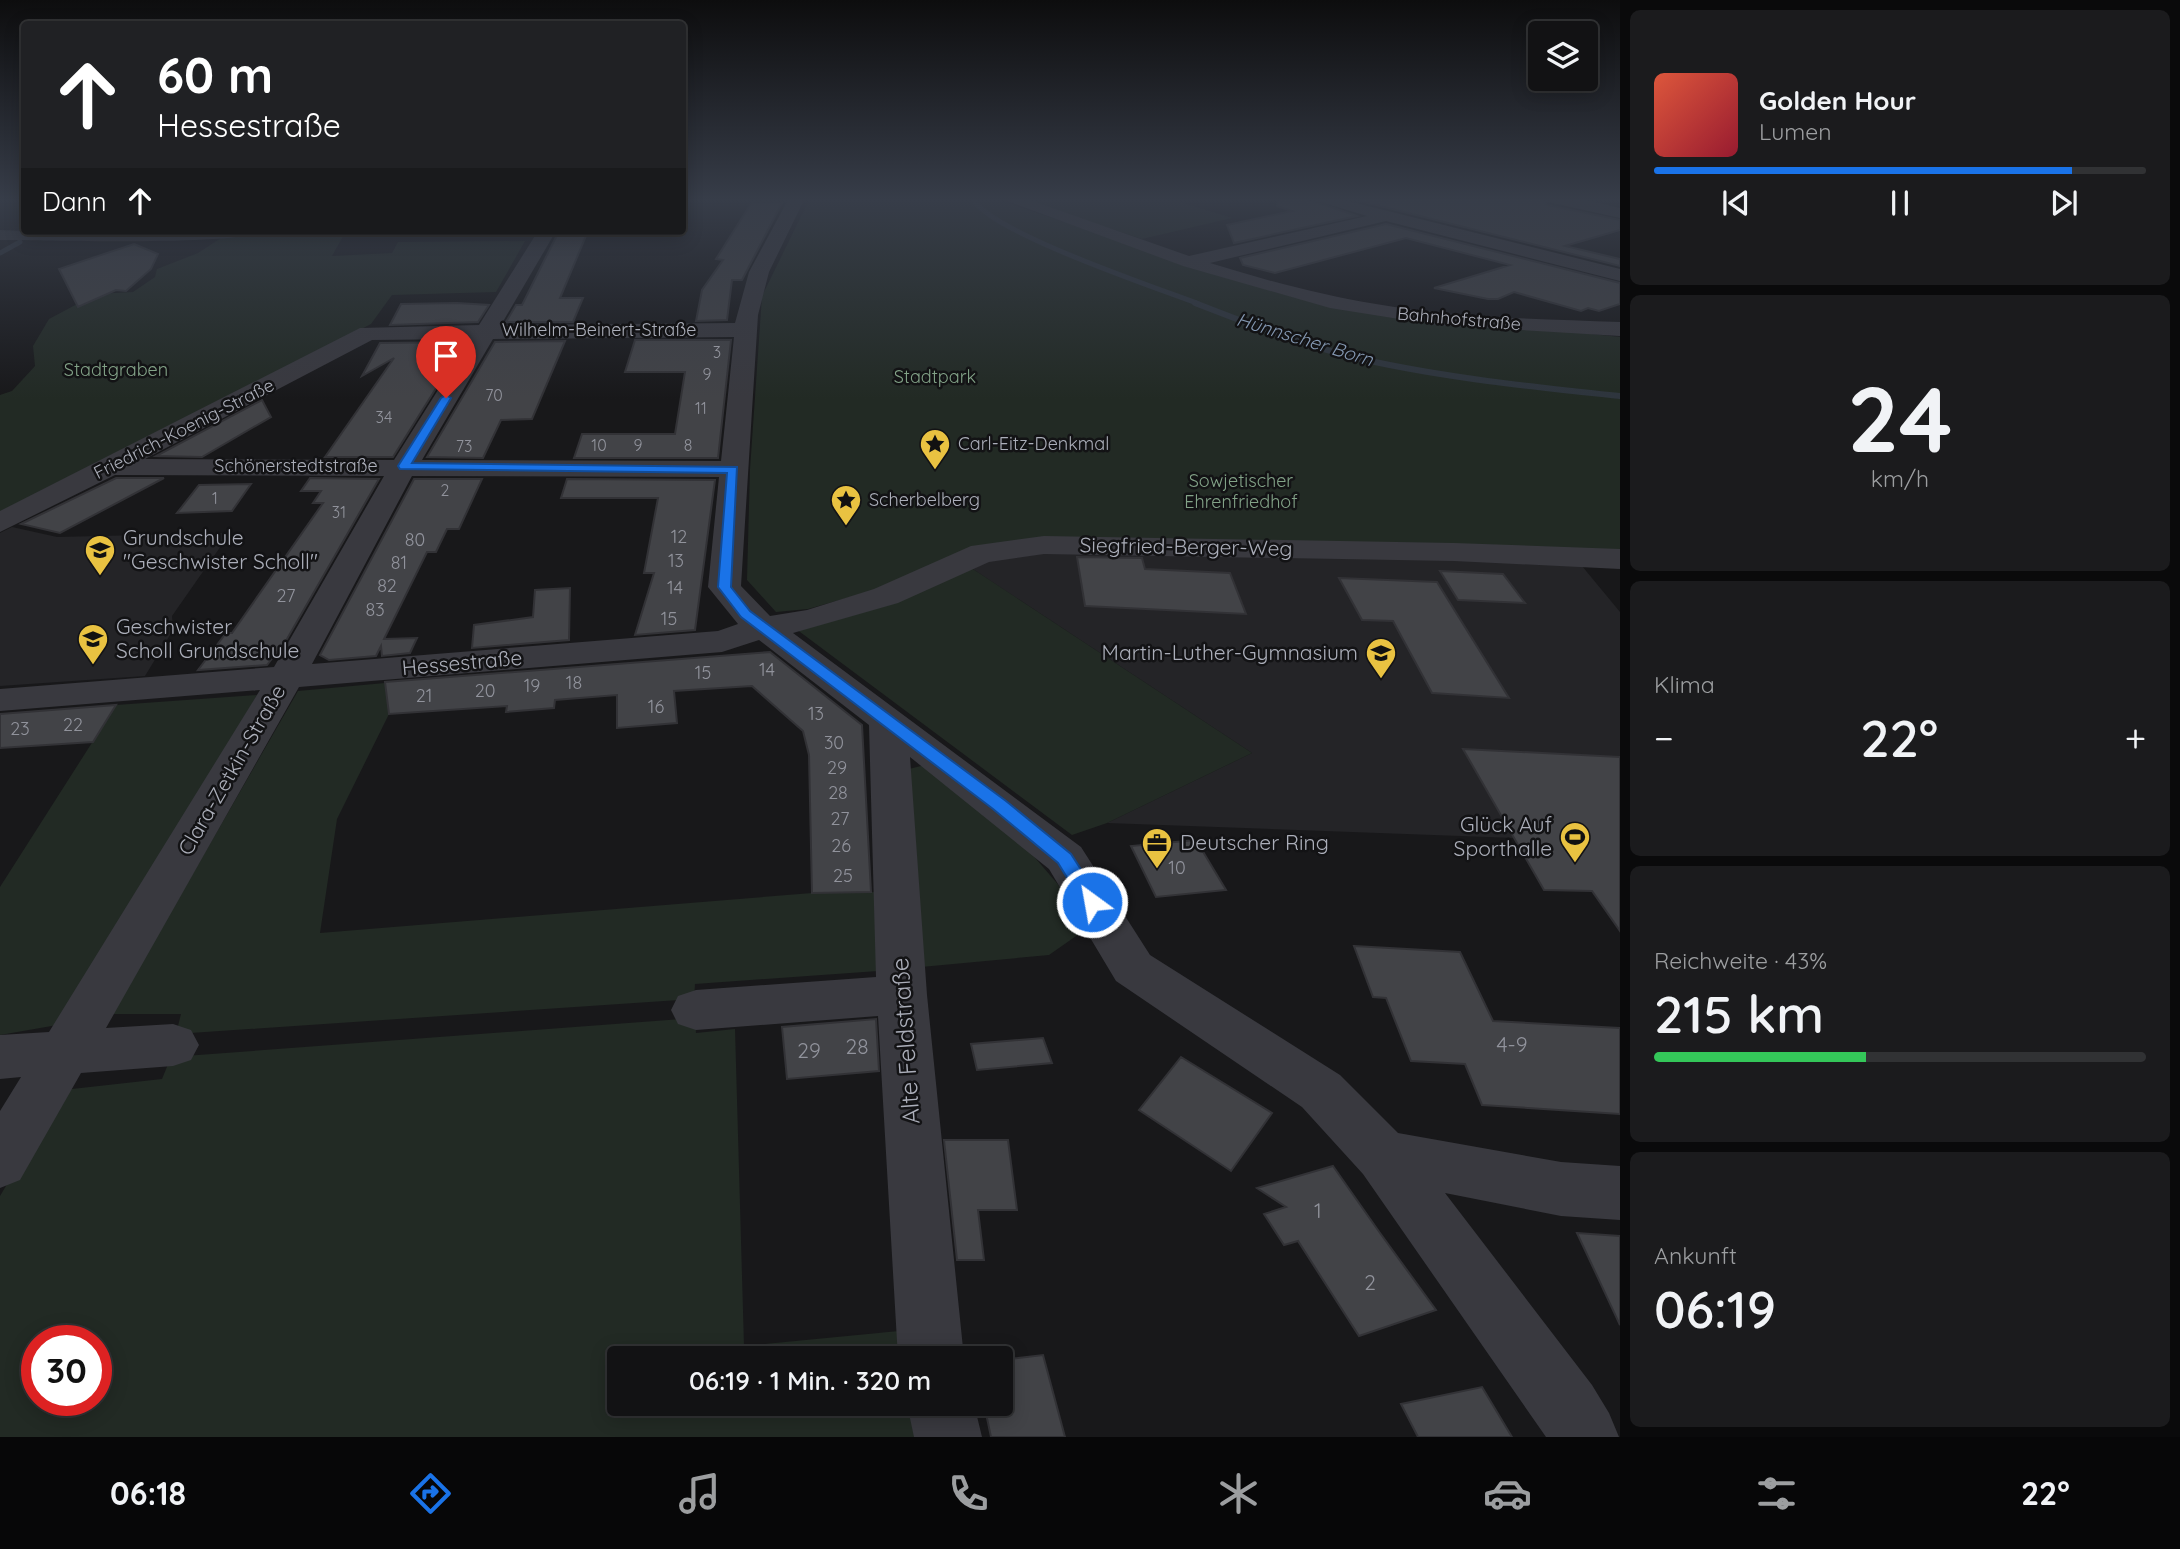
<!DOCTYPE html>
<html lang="de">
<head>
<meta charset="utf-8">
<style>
  body { margin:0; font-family:Quicksand,sans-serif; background:#1b1b1d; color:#f1f3f6; height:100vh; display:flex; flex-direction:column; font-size:26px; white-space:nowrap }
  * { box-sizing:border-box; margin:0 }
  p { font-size:23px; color:#9c9ea0 }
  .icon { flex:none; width:38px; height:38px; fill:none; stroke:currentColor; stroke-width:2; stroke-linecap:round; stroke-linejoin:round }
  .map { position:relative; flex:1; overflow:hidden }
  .drawer { display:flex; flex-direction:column; gap:10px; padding:10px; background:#0a0a0b; width:560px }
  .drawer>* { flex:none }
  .top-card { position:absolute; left:21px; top:21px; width:665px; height:214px; border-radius:7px; box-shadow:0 4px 18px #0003,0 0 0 2px #313234; background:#202124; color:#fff; overflow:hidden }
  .fabs { position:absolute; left:1528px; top:21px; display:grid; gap:14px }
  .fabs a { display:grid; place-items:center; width:70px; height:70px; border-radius:7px; background:#121214; box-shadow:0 4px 18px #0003,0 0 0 2px #313234; font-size:35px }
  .speed { position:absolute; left:21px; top:1325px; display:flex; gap:14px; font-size:35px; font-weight:700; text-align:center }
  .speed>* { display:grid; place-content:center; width:91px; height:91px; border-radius:50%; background:#121214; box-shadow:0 4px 18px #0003,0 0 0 2px #313234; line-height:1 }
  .speed .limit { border:10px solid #d22; background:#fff; color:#111 }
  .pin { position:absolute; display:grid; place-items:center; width:60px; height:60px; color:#fff; margin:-72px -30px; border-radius:50% 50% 50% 0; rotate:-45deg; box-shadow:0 0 7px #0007 }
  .pin .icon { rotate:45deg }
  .me { position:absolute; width:77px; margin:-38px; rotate:328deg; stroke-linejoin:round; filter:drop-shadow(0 0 5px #0008) }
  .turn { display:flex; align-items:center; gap:24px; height:147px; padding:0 21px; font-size:32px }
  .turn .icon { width:91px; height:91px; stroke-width:2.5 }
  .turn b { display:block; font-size:49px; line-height:60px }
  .then { display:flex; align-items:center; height:66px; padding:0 21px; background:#0003; gap:14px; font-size:26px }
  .big { font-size:52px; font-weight:600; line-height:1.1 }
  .drawer .card { flex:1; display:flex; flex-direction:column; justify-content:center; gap:10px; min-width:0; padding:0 24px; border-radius:10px; background:#1b1b1d }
  .drawer .dial { align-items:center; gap:0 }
  .dial b { font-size:91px; line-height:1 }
  .song { display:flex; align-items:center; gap:21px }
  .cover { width:84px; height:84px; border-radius:10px; background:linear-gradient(135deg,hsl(10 70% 55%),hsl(350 70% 35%)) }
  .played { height:7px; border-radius:4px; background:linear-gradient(90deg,#1a73e8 85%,#313234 85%) }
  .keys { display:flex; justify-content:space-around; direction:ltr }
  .heat { display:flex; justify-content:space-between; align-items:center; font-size:38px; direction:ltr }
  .charge { height:10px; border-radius:5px; background:linear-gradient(90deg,#34c759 43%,#313234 0) }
  .trip { position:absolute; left:607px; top:1346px; width:406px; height:70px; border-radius:7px; background:#121214; box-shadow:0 4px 18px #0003,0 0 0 2px #313234; font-weight:600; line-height:70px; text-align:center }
  .tab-bar { display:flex; height:112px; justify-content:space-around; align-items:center; background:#070708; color:#9c9ea0 }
  .tab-bar .icon { width:49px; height:49px }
  .tab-bar .active { color:#1a73e8 }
  .tab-bar b { font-size:32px; color:#f1f3f6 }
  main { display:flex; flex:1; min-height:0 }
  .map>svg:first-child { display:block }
  .built { fill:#242427 }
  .green { fill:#222a24; fill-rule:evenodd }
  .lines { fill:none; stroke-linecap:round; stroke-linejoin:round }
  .stream-far1 { stroke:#2e353d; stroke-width:5 }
  .stream { stroke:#2e353d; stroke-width:6 }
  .building { fill:#424347; stroke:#323236; stroke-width:2 }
  .minor { fill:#39393f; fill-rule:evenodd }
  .route { fill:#1a73e8; stroke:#114b97; stroke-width:2 }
  .labels { text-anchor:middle; stroke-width:5; stroke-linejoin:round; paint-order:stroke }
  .far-number-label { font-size:16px; fill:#91939c }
  .far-street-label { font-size:18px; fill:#abaeb9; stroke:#131315 }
  .far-park-label { font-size:18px; fill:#83a388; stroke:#131315 }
  .far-poi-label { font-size:18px; fill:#abaeb9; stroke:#131315; text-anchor:start }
  .number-label { font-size:18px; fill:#91939c }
  .far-water-label { font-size:19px; font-style:italic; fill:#8498b2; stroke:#131315 }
  .poi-label { font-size:21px; fill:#abaeb9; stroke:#131315; text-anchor:start }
  .street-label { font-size:21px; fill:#abaeb9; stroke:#131315 }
  .near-number-label { font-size:21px; fill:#91939c }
  .near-street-label { font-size:24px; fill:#abaeb9; stroke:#131315 }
</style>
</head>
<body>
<main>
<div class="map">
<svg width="1620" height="1437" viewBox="0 0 1620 1437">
  <rect width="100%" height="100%" fill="#18181a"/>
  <path class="built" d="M12 527 57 537 230 533 172 616 173 630 145 676 0 686V533Z
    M1034 549 1577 560 1620 612V757L1464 749 1515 838 1107 823 1252 753 962 562Z"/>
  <path class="green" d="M810 198H992L1265 289 1331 306 1620 337V554L1044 542 808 609 776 612 747 580 750 469 762 296Z
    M1018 198H1167L1232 218 1142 239Z
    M270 231H346L332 256 392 253 398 242 525 241 496 292 392 295 371 324 0 515V395L12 391 35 366 33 346 49 319 96 294 133 292 155 277 157 269 198 253 221 238Z
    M962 562 982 575 1252 753 1107 823 1072 835 788 623Z
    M385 683 389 714 337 819 320 933 812 893 874 892 878 971 695 984 694 999 176 1034 181 1014H112L298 691Z
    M257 695 63 1024 0 1035V887L116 705Z
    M929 764 1018 838 1068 896 1079 934 1049 955 921 967 901 771Z
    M695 1018 696 1033 735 1029 744 1346 899 1331 903 1358H620V1404H910L915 1437H0V1196L63 1090 162 1079 171 1057ZM37 1340H96V1400H37Z"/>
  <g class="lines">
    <path class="stream-far1" d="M973 199C990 232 1157 288 1199 304
      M0 253 20 242"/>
    <path class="stream" d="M1195 303C1249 324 1305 346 1361 359 1446 378 1534 387 1620 396"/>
  </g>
  <path class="building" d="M1278 198H1305L1357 216 1234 243 1227 225 1292 211 1277 206Z
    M1348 198H1544L1547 205 1620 220V230L1565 246 1620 259V266Z
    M752 202 782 203 742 280H732L727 320 696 321 702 290 723 260 716 259Z
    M1386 224 1620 283V304L1599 311 1588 308 1581 311 1514 292 1498 299H1488L1434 288 1510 265 1406 238 1275 273 1243 265 1240 258Z
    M559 231H588L560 298H583L573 322H506L516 305H522Z
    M134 244 158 254 151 269 126 291 116 290 78 307 59 269Z
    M457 303 489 305 478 322 390 325 401 304Z
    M635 340H731L718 458H574L582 434H675L685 372H625Z
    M565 341 532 419 501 420 483 458 427 457 495 342Z
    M465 342 393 457H325L394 358 362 376 380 343Z
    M262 400 271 417 202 457 156 456Z
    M116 478H164L60 533 21 524Z
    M310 478 379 479 287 639 267 665 198 670 226 633H232L323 503H313L321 491H301Z
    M414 479H482L459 529H447L436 552H427L384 639 417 638 410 653 382 656 381 646 376 656 329 660 320 655Z
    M567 479 715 480 695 630 635 635 654 573H644L658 498H561Z
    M251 484 232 511 177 513 199 485Z
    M1077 557 1142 558 1145 569 1230 573 1246 614 1085 606Z
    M1440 571 1503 574 1525 603 1458 600Z
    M1339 578 1437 582 1509 698 1432 693 1393 621 1362 620Z
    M570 588 569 640 472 648 474 625 533 617 535 590Z
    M770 652 862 725 871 892 812 893 809 755 803 731 752 686 674 691 677 723 617 728V695L555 700 554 708 506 712 507 706 389 714 385 682Z
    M116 705 93 742 0 748V714Z
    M1463 749 1620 757V931L1592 891 1544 890Z
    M1196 840 1226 890 1156 897 1131 846Z
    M1354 946 1460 952 1493 1021 1620 1028V1114L1482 1105 1465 1064 1411 1061 1386 998 1373 997Z
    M876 1019 879 1071 787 1079 782 1027Z
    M1043 1038 1052 1063 977 1070 971 1044Z
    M1181 1057 1272 1113 1231 1171 1139 1110Z
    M944 1140H1008L1017 1210H978L984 1260H957Z
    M1333 1166 1380 1233 1436 1310 1359 1336 1298 1241 1284 1245 1264 1214 1286 1207 1257 1188Z
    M1577 1233 1620 1236V1325Z
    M1043 1355 1065 1437H991L984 1404H1001V1360Z
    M1482 1387 1512 1437H1418L1401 1404Z"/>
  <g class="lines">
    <path class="minor" d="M789 198H805L769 272 758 315 741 586 770 616 807 610 874 589 971 546 1044 536 1454 543 1620 549V569L1454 561 1044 554 989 562 898 603 793 633 1081 847 1150 955 1340 1075 1398 1133 1561 1162 1620 1166V1220L1561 1216 1445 1193 1592 1385 1609 1413 1619 1437H1546L1363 1174 1302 1107 1116 981 1049 869 910 757 927 995 964 1358H898L878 1016 696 1030 678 1024 671 1010 678 996 696 990 876 977 869 725 759 640 722 652 299 687 106 1028 173 1024 191 1030 199 1045 191 1060 173 1066 81 1073 20 1180 0 1188V1111L21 1077 0 1079V1035L49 1032 260 690 0 711V689L274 667 384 476 115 475 0 532V511L360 328 479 325 538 231H556L501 325 735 323 749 272ZM734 337 721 461 422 460 493 339ZM470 339 394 460 145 459 372 340ZM412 476 719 477 708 587 738 624 718 631 312 664Z
      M999 198H1024L1189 256 1367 216 1307 198H1336L1620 269V281L1386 221 1210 263C1265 280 1319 295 1376 304 1456 318 1539 319 1620 322V336L1437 325 1330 308 1183 266Z
      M1546 198H1578L1620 208V218L1548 202Z
      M0 230 24 231H258C245 246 34 240 0 240Z
      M907 1404H974L982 1437H914Z"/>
  </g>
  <linearGradient id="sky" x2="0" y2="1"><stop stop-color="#0d0d0e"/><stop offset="0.5" stop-color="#373d49"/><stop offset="1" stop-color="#373d49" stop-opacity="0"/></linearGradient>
  <rect width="1620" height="399" fill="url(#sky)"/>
  <path class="route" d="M446 395 451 398 412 463 737 467 731 587 750 611 1006 801 1071 854 1102 902 1099 907H1085L1058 863 993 809 741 617 718 587 727 473 400 469 398 466 441 398Z"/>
  <defs>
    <g id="sight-pin" transform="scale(1.575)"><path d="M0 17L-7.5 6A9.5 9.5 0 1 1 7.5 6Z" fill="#e9c241" stroke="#131315"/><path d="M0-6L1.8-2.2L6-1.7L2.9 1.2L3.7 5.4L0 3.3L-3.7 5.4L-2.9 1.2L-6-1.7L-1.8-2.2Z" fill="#111"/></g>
    <g id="school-pin" transform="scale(1.575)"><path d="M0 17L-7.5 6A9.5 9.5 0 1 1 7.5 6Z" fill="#e9c241" stroke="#131315"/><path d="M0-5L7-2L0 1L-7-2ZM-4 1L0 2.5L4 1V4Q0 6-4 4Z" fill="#111"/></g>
    <g id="stadium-pin" transform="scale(1.575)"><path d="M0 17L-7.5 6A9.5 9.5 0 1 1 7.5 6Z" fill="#e9c241" stroke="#131315"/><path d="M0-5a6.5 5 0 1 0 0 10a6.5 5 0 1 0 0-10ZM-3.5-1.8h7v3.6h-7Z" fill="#111"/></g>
    <g id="office-pin" transform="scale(1.575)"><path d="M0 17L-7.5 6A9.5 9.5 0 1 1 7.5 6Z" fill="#e9c241" stroke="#131315"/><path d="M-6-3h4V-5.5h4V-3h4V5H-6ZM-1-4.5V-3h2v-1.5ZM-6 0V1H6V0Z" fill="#111"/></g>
  </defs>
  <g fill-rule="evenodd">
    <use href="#sight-pin" x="935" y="444"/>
    <use href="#sight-pin" x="846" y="500"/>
    <use href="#school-pin" x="100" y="550"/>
    <use href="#school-pin" x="93" y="639"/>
    <use href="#school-pin" x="1381" y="653"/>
    <use href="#stadium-pin" x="1575" y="837"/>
    <use href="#office-pin" x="1157" y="843"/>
  </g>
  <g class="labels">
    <g class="far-number-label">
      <text x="717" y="358">3</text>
      <text x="707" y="380">9</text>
      <text x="494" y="401">70</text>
      <text x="701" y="414">11</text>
      <text x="384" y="423">34</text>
      <text x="599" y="451">10</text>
      <text x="638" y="451">9</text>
      <text x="688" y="451">8</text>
      <text x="464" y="452">73</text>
      <text x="445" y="496">2</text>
      <text x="215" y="504">1</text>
      <text x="339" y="518">31</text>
    </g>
    <g class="far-street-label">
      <text transform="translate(1459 319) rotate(5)" y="6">Bahnhofstraße</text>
      <text x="599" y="336">Wilhelm-Beinert-Straße</text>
      <text transform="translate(184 429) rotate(-27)" y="6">Friedrich-Koenig-Straße</text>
      <text x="296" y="472">Schönerstedtstraße</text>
    </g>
    <g class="far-park-label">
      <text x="116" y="376">Stadtgraben</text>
      <text x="935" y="383">Stadtpark</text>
      <text x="1241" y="487">Sowjetischer<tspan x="1241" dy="21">Ehrenfriedhof</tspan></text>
    </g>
    <g class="far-poi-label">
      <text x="958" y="450">Carl-Eitz-Denkmal</text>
      <text x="869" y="506">Scherbelberg</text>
    </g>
    <g class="number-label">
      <text x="679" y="543">12</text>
      <text x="415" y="546">80</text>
      <text x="676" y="567">13</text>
      <text x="399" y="569">81</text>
      <text x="387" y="592">82</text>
      <text x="675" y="594">14</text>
      <text x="286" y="602">27</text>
      <text x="375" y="616">83</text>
      <text x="669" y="625">15</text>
      <text x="767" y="676">14</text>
      <text x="703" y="679">15</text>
      <text x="574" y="689">18</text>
      <text x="532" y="692">19</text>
      <text x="485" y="697">20</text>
      <text x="424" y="702">21</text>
      <text x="656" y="713">16</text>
      <text x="816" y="720">13</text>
      <text x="73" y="731">22</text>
      <text x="20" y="735">23</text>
      <text x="834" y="749">30</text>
      <text x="837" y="774">29</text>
      <text x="838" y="799">28</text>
      <text x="840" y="825">27</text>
      <text x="841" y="852">26</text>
      <text x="1177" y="874">10</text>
      <text x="843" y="882">25</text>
    </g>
    <g class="far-water-label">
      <text transform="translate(1305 339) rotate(17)" y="7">Hünnscher Born</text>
    </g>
    <g class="poi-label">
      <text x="123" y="545">Grundschule<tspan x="123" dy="24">"Geschwister Scholl"</tspan></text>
      <text x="116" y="634">Geschwister<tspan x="116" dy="24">Scholl Grundschule</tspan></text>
      <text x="1358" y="660" text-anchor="end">Martin-Luther-Gymnasium</text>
      <text x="1552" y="832" text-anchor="end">Glück Auf<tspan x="1552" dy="24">Sporthalle</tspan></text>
      <text x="1180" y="850">Deutscher Ring</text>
    </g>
    <g class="street-label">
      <text transform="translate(1186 547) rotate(1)" y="7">Siegfried-Berger-Weg</text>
      <text transform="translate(462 663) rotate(-5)" y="7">Hessestraße</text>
      <text transform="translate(232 770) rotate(-60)" y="7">Clara-Zetkin-Straße</text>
    </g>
    <g class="near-number-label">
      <text x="1512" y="1052">4-9</text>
      <text x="857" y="1054">28</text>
      <text x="809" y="1058">29</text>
      <text x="1318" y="1218">1</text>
      <text x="1370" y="1290">2</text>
    </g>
    <g class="near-street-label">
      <text transform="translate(906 1041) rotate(-94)" y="8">Alte Feldstraße</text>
    </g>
  </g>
</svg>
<div class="fabs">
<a><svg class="icon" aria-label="layers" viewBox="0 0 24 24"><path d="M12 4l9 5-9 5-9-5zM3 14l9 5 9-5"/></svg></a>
</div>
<div class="speed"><div class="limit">30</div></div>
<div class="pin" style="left:446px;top:398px;background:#d93025"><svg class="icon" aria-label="arrive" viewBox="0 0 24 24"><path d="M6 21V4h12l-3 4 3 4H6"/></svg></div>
<svg class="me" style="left:1092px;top:902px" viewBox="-20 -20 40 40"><circle r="17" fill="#1a73e8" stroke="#fff" stroke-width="3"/><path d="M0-11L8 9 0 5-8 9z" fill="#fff"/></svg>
<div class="trip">06:19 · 1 Min. · 320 m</div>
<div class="top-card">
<div class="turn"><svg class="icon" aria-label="ahead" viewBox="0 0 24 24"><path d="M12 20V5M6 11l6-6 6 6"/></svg><div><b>60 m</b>Hessestraße</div></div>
<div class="then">Dann<svg class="icon" aria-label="ahead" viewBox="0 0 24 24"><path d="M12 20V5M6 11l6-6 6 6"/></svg></div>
</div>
</div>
<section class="drawer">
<div class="card">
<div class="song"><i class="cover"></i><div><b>Golden Hour</b><p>Lumen</p></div></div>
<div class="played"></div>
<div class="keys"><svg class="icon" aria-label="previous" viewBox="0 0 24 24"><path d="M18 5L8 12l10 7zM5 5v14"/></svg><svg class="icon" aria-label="pause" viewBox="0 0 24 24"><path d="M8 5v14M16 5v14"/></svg><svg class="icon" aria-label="next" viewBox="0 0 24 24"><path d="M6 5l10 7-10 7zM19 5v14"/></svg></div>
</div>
<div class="card dial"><b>24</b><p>km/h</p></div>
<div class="card"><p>Klima</p>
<div class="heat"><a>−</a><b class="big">22°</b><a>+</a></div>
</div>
<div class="card"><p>Reichweite · 43%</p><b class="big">215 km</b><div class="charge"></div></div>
<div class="card"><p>Ankunft</p><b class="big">06:19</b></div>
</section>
</main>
<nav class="tab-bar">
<b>06:18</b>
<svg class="icon active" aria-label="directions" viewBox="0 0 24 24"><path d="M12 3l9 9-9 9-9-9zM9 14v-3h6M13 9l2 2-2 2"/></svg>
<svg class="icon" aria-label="music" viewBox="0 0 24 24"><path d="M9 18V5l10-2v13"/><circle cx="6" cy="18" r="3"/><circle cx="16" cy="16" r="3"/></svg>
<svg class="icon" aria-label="phone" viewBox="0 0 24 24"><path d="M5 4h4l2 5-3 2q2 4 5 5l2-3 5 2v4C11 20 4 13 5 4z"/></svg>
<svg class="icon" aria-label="climate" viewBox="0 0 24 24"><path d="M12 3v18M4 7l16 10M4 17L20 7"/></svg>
<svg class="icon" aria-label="car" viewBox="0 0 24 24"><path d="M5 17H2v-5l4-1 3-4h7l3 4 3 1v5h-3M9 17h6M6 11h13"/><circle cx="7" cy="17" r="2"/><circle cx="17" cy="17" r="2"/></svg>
<svg class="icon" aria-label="filters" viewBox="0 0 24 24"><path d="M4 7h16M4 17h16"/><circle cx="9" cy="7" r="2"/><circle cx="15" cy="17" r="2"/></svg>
<b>22°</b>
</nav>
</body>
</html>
